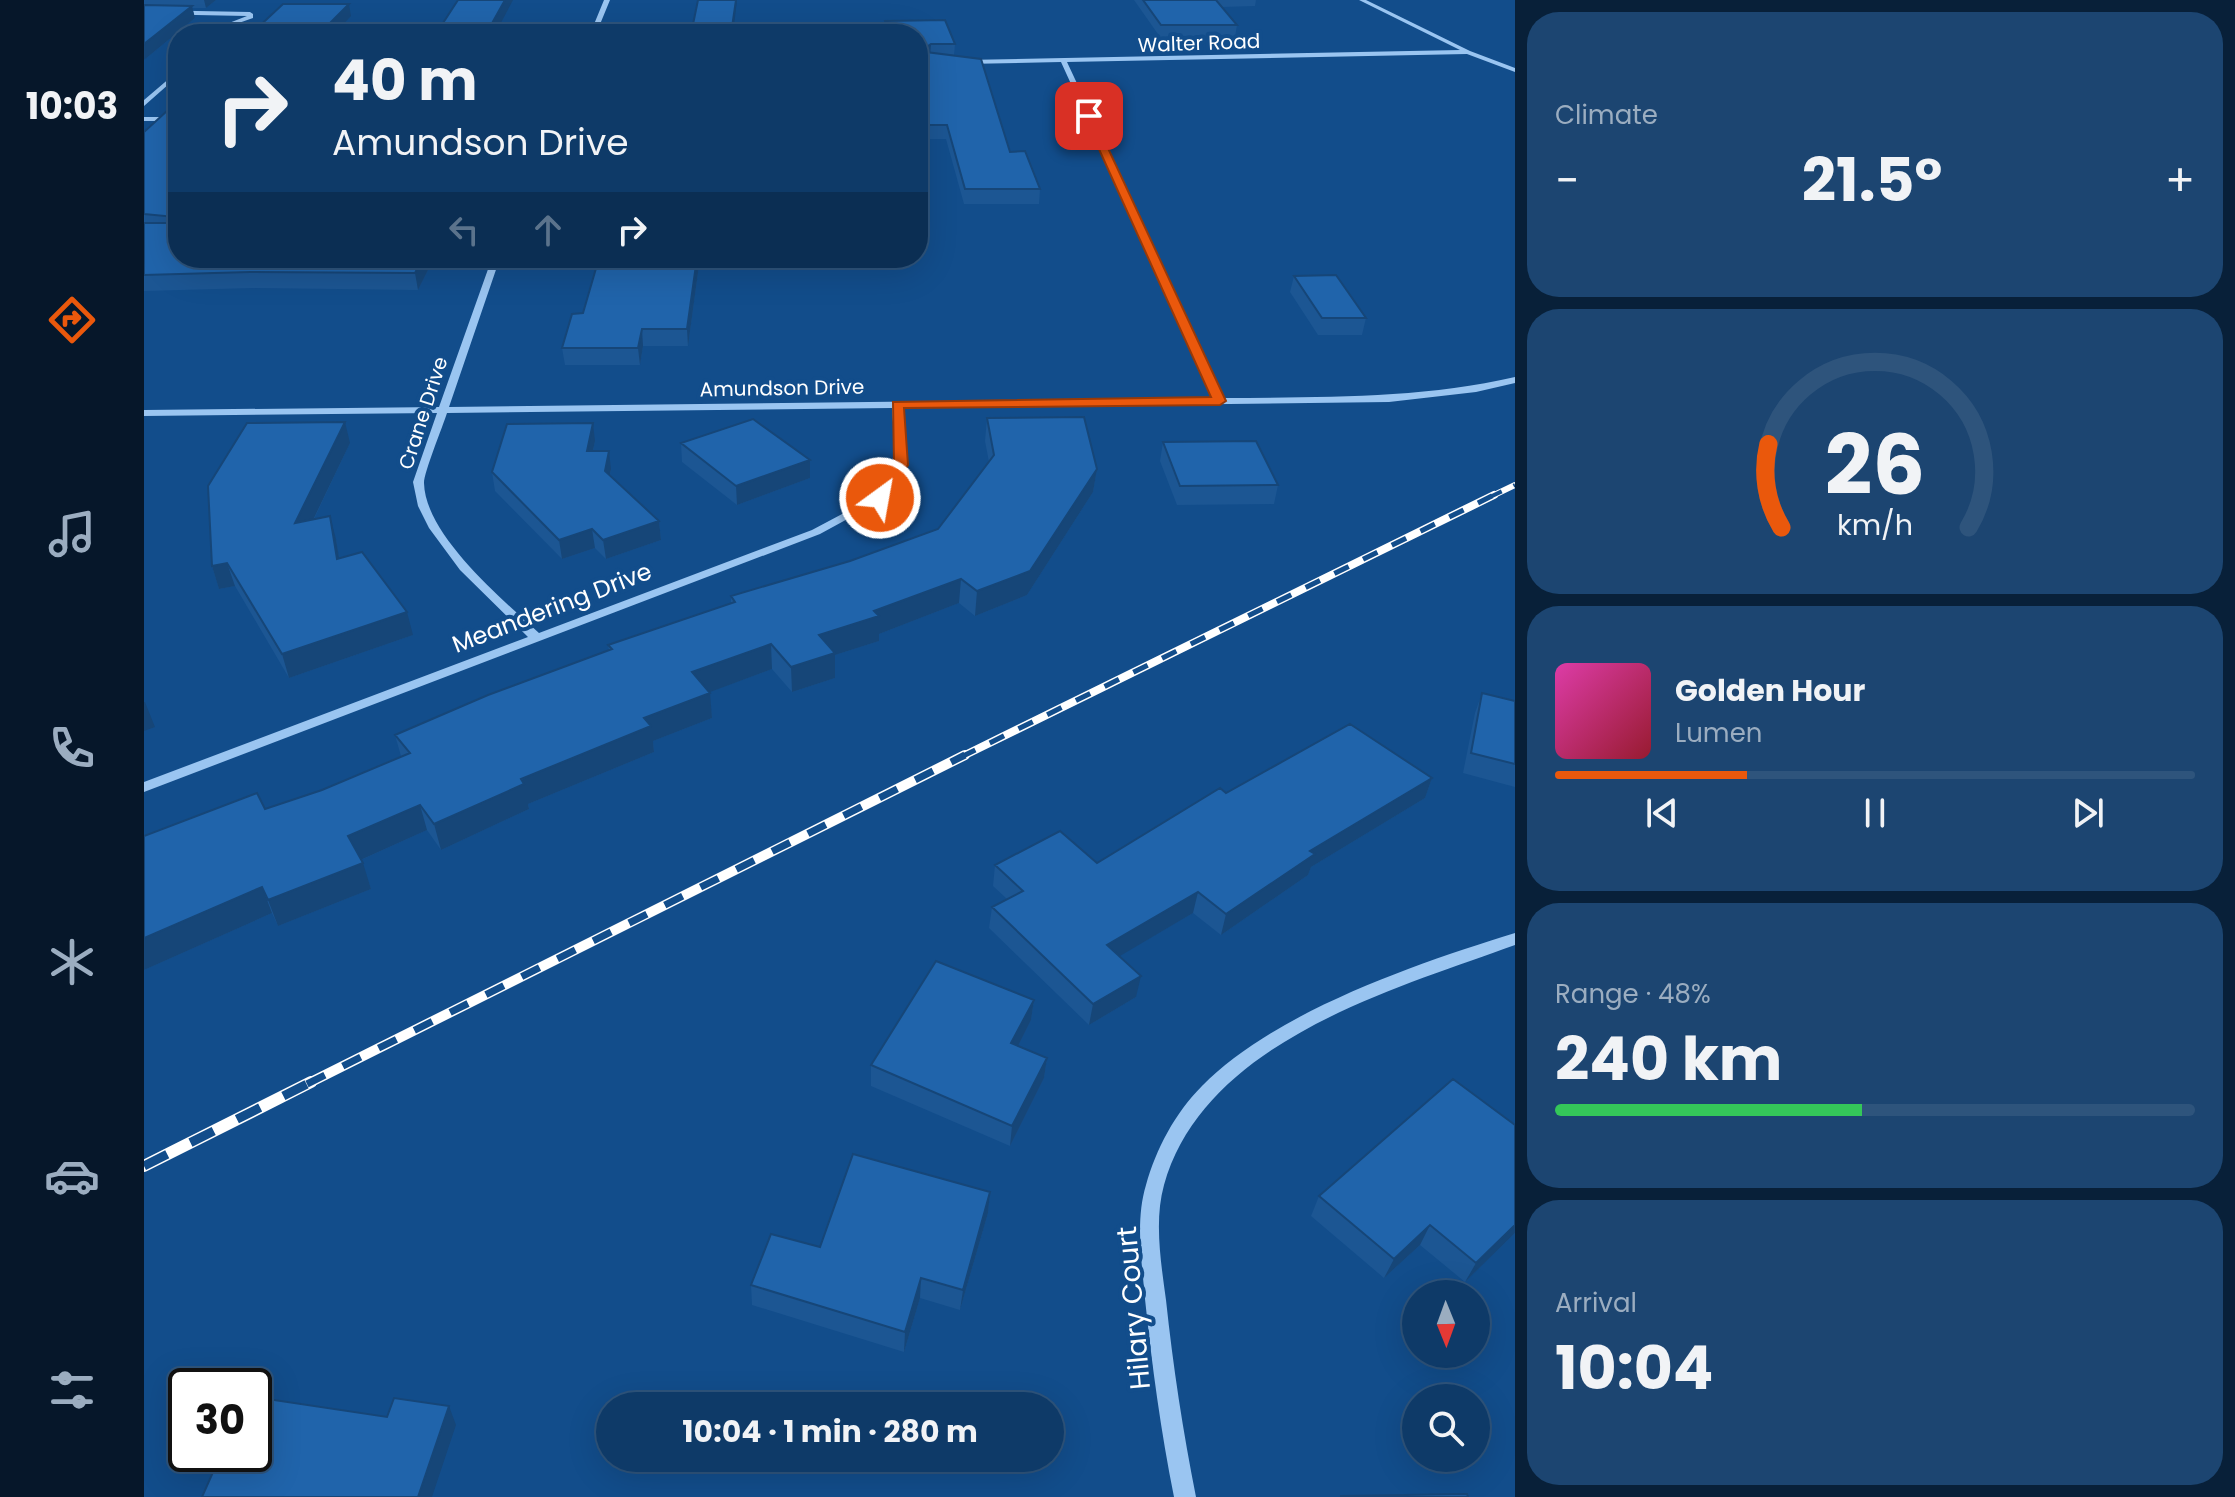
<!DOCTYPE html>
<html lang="en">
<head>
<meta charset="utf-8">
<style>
  body { margin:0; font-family:Poppins,sans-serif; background:#1c4571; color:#f1f3f6; height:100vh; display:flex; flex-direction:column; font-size:30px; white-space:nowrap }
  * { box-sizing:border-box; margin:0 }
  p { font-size:26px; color:#9badc0 }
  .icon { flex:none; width:44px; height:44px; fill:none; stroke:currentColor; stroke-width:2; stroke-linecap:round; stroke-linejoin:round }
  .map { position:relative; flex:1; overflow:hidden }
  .panel { display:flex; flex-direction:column; gap:12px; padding:12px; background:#082039; width:720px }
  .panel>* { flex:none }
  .banner { position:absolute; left:24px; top:24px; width:760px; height:244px; border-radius:32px; box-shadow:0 8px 32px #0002,0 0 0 2px #2e547c; background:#0e3a68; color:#f1f3f6; overflow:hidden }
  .needle { width:52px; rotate:179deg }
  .tools { position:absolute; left:1258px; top:1280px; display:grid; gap:16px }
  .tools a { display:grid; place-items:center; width:88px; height:88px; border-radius:50%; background:#0e3a68; box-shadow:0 8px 32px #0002,0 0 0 2px #2e547c; font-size:40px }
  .speed { position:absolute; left:24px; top:1368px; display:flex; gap:16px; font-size:40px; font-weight:700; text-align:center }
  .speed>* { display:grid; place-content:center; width:104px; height:104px; border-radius:50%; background:#0e3a68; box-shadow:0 8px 32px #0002,0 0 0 2px #2e547c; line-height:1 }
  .speed .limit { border:4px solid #111; border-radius:12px; background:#fff; color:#111 }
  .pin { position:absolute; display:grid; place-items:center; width:68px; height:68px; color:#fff; margin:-34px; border-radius:16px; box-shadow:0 4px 12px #0006 }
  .me { position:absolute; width:88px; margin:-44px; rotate:32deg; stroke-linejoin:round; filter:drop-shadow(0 0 6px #0008) }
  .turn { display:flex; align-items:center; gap:28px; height:168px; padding:0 32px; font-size:36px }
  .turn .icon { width:104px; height:104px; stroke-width:2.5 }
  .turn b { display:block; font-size:56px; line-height:68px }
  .lanes { display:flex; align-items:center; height:76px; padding:0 32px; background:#0003; justify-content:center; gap:40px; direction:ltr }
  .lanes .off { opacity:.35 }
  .big { font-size:60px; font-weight:700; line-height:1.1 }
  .panel .widget { flex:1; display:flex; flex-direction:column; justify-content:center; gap:12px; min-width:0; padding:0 28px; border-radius:32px; background:#1c4571 }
  .panel .dial { align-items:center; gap:0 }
  .dial svg { height:208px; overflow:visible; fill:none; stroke:#2e547c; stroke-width:7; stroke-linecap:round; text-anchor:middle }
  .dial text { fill:#f1f3f6; stroke:none }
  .song { display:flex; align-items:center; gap:24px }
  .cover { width:96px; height:96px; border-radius:12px; background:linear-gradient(135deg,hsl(320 70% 55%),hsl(350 70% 35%)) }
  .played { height:8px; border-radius:4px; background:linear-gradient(90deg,#ea580c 30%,#2e547c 30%) }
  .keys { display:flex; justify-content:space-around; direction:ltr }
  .heat { display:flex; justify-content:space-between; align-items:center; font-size:44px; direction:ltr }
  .charge { height:12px; border-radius:6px; background:linear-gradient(90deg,#34c759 48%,#2e547c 0) }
  .trip { position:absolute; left:452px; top:1392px; width:468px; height:80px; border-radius:40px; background:#0e3a68; box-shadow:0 8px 32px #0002,0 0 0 2px #2e547c; font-weight:700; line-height:80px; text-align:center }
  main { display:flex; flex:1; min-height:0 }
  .dock { display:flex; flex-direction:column; width:144px; justify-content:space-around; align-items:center; background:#06172a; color:#9badc0 }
  .dock .icon { width:56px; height:56px }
  .dock .current { color:#ea580c }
  .dock b { font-size:36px; color:#f1f3f6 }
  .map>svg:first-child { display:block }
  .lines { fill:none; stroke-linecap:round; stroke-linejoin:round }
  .minor { fill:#9ac5f1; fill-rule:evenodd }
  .rail-far3-casing { stroke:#fff; stroke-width:6 }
  .rail-far2-casing { stroke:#fff; stroke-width:8 }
  .rail-far1-casing { stroke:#fff; stroke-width:10 }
  .rail-casing { stroke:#fff; stroke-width:12 }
  .rail-far3 { stroke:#124d8b; stroke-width:4; stroke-dasharray:13; stroke-linecap:butt }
  .rail-far2 { stroke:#124d8b; stroke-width:5; stroke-dasharray:16; stroke-linecap:butt }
  .rail-far1 { stroke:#124d8b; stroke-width:7; stroke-dasharray:20; stroke-linecap:butt }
  .rail { stroke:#124d8b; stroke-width:9; stroke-dasharray:26; stroke-linecap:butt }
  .wall { fill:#1c5693 }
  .shaded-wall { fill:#164678 }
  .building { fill:#2064ab; stroke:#164678; stroke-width:2 }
  .route { fill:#ea580c; stroke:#983908; stroke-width:2 }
  .labels { text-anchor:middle; stroke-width:8; stroke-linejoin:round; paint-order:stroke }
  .far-street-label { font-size:20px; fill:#fff; stroke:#124d8b }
  .street-label { font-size:24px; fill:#fff; stroke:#124d8b }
  .near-street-label { font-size:28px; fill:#fff; stroke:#124d8b }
</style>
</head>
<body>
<main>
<nav class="dock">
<b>10:03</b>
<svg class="icon current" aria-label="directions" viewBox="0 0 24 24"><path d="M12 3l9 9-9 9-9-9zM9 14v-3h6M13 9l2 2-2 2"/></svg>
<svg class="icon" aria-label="music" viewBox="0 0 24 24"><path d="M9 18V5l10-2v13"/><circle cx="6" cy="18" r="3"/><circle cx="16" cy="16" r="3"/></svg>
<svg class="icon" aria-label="phone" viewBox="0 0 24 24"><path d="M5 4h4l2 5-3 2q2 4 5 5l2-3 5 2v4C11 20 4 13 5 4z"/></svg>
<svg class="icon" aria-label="climate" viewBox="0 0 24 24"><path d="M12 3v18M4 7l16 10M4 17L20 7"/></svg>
<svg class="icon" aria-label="car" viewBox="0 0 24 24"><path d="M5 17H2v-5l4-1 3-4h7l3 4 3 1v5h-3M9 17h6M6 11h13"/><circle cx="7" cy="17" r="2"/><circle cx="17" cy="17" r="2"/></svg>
<svg class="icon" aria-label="filters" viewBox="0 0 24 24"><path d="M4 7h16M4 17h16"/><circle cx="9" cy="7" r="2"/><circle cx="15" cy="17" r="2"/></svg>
</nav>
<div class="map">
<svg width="1371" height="1497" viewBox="0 0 1371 1497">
  <rect width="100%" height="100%" fill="#124d8b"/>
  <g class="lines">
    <path class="minor" d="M460 0H466L452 34H446Z
      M1215 0H1222L1326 51 1371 68V72L1323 54 923 62 1080 398C1178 397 1275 399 1371 377V383L1332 392 1245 402 758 408 762 465 742 498 676 534 0 792V782L384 637 316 570 285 528 274 506 269 482 293 413 0 416V410L295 407 348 258H356L305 407 1070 398 917 62 821 64 818 62 821 60 1316 50ZM748 408 752 465 732 496 668 530 395 633C359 600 281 535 280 483 280 472 299 426 303 413Z
      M0 10 106 12 109 14V18L89 25 79 34H73L85 23 103 16 0 14Z
      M34 71V76L0 106V100Z
      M0 117H34V121H0Z
      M1371 933V945C1247 990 1060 1042 1020 1185 1010 1221 1017 1263 1022 1300 1029 1366 1039 1432 1052 1497H1030C1017 1432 1008 1366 1001 1299 998 1263 991 1221 1002 1185 1012 1149 1031 1113 1058 1086 1130 1012 1274 963 1371 933Z"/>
    <g class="rail-far3-casing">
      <path id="rail-far3" d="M1346 497 1371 485"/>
    </g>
    <g class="rail-far2-casing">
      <path id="rail-far2" d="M817 757 1350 495"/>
    </g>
    <g class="rail-far1-casing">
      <path id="rail-far1" d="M163 1084 821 755"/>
    </g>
    <g class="rail-casing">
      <path id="rail" d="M0 1166 167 1082"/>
    </g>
    <use href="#rail-far3" class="rail-far3"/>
    <use href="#rail-far2" class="rail-far2"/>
    <use href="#rail-far1" class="rail-far1"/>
    <use href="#rail" class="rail"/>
  </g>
  <path class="wall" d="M0 0H72L62 8H48L51 18 0 60Z
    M990 0H1112L1111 6 1078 7 1093 25 1091 37H1016Z
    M741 21 811 44 810 55 866 152 896 189 895 204H820L802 139H776L774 127V34H741Z
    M32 109 34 258H290L274 290 110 288 0 291V132Z
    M455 258H556L544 346H499L496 365H421L418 348 439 313Z
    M1150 276 1222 318 1218 335H1174L1146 292Z
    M843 418 953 469 949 492 883 595 831 616 815 603 735 634V641L691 655V678L648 692 628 669 565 692 568 718 509 741 510 752 384 804 385 809 297 850 283 830 217 860 227 889 134 926 128 913 0 970V836L121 809 178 790 257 756 251 735 465 650 464 645 587 603V596L706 561 794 529 845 462 841 441Z
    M451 441 449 451 467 469 466 475 515 521 517 540 462 559 451 548 418 559 351 491 348 472Z
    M1019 442 1134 485 1130 504 1033 505 1016 461Z
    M206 443 170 519 192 539 195 559 269 635 145 678 91 586 75 589 68 566Z
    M537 443 666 460V478L593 505 538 462Z
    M1338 693 1371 701V787L1319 773 1331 713Z
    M1288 778 1281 798 1167 867 1164 875 1077 935 1049 913 975 956 992 997 945 1025 845 928 848 907 863 899 849 886 851 865 953 863 1082 793Z
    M890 1000 887 1020 874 1046 903 1058 900 1078 866 1146 727 1086V1065Z
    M1371 1125V1233L1321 1282 1276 1245 1240 1278 1167 1216 1175 1196Z
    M846 1192 844 1213 816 1310 776 1298 760 1352 608 1305 607 1285 676 1247Z"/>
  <path class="shaded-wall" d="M60 0H72L62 8Z
    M361 0H369L351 34H342Z
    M592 0H593L589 34H587Z
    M205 4 207 16 190 34 186 23Z
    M48 6 51 18 0 60V44Z
    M787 44 786 57 780 61 781 48Z
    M279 258H290L274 290 271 273Z
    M553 258H556L544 346 543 329Z
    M498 329 499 346 496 365 494 348Z
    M201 422 206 443 157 545 151 523Z
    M449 423 451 441 445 469 443 451Z
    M465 451 467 469 463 489 461 471Z
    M666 460V478L593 505 592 486Z
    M953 469 949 492 883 595 831 616 833 591Z
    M186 516 192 539 199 582 193 559Z
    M515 521 517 540 462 559 459 540Z
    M448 529 451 548 418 559 415 540Z
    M83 563 91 586 75 589 68 566Z
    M817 579 815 603 735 634V641L691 655V678L648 692 647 667 675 635 730 611Z
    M263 612 269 635 145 678 138 654Z
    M627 644 628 669 550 698 548 672Z
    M566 693 568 718 509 741 510 752 384 804 385 809 297 850 290 824 500 718Z
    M0 702H1L11 727 0 731Z
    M1288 778 1281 798 1167 867 1164 875 1077 935 1082 914 1166 851Z
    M276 805 283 830 212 862 204 836Z
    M219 863 227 889 134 926 124 900Z
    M118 887 128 913 0 970V938Z
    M1054 892 1049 913 959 966 963 945Z
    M997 976 992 997 945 1025 949 1004Z
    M890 1000 887 1020 865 1064 867 1043Z
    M903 1058 900 1078 866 1146 868 1126Z
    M846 1192 844 1213 816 1310 819 1290Z
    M1286 1225 1276 1245 1240 1278 1250 1259Z
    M1371 1225V1233L1321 1282 1332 1263Z
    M777 1278 776 1298 760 1352 761 1332Z
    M305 1406 312 1425 288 1497H274Z"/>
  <path class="building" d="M314 0H361L342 34H107L139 4H205L186 23H299Z
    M554 0H592L587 34H547Z
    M999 0H1072L1093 25H1017Z
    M0 5 48 6 0 44Z
    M801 20 811 44H787L781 48 782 52 837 59 866 152 881 151 896 189H821L803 125H777L774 111V34H745L741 21Z
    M34 101V258H279L271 273 106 272 0 275V223H29L32 217 0 214V132L24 110 32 109 33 102Z
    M455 258H553L543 329H498L494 348H418L428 314 439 313Z
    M1192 275 1222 318H1178L1150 276Z
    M940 417 953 469 886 571 833 591 817 579 730 611 735 616 675 635 691 653 647 667 627 644 548 672 566 693 500 718 507 726 377 779 380 784 290 824 276 805 204 836 219 863 124 900 118 887 0 938V836L113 793 121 809 178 790 266 753 251 735 344 695 468 649 464 645 591 602 587 596 706 561 794 529 850 455 843 418Z
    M609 419 666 460 592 486 537 443Z
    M201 422 151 523 186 516 193 559 218 552 263 612 138 654 83 563 68 566 64 486 103 423Z
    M449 423 443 451H465L461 471 515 521 459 540 448 529 415 540 348 472 363 424Z
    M1112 441 1134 485 1036 486 1019 442Z
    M1338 693 1371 701V764L1327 753Z
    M1206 724 1288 778 1166 851 1171 854 1082 914 1054 892 963 945 997 976 949 1004 848 907 879 891 851 865 916 831 953 863 1076 788 1082 793Z
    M792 961 890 1000 867 1043 903 1058 868 1126 727 1065Z
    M1309 1079 1371 1125V1225L1332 1263 1286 1225 1250 1259 1175 1196Z
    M709 1154 846 1192 819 1290 777 1278 761 1332 607 1285 627 1234 676 1247Z
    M110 1397 243 1417 250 1398 305 1406 274 1497H58L77 1454H110Z
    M1323 1494 1324 1497 1196 1496Z"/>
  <path class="route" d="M945 114 949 116 1082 401 1076 405 760 408 764 465 741 501H730L728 498 750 465 749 402 1067 397 940 116Z"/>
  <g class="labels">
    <g class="far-street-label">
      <text transform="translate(1055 43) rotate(-2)" y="7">Walter Road</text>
      <text transform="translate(638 388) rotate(-1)" y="7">Amundson Drive</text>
      <text transform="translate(279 413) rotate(-72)" y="7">Crane Drive</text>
    </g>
    <g class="street-label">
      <text transform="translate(408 608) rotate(-21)" y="8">Meandering Drive</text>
    </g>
    <g class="near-street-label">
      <text transform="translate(989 1308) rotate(-95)" y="10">Hilary Court</text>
    </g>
  </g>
</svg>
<div class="tools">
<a><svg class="needle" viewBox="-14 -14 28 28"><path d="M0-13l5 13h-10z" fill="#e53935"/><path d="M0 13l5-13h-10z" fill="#9badc0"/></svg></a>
<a><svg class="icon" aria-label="search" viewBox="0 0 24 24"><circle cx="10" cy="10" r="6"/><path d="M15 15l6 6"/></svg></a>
</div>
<div class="speed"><div class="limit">30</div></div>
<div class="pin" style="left:945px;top:116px;background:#d93025"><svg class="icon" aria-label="arrive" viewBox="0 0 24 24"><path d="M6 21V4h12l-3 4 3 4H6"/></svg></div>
<svg class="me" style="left:736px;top:498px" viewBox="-20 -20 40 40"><circle r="17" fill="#ea580c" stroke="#fff" stroke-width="3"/><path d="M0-11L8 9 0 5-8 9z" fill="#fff"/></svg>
<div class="trip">10:04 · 1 min · 280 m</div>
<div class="banner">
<div class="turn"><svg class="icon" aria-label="right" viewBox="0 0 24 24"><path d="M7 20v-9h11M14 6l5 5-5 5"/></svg><div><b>40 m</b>Amundson Drive</div></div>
<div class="lanes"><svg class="icon off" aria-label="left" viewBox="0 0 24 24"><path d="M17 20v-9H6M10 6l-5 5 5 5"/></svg><svg class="icon off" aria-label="ahead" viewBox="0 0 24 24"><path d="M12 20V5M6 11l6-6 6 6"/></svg><svg class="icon" aria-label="right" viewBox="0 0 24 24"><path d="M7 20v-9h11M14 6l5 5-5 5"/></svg></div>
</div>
</div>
<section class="panel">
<div class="widget"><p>Climate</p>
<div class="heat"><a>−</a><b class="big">21.5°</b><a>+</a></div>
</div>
<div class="widget dial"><svg viewBox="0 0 100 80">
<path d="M14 69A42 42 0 1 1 86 69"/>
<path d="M14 69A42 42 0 0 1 9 37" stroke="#ea580c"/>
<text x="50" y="56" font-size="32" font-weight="700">26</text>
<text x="50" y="72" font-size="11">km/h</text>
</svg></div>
<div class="widget">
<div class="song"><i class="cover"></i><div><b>Golden Hour</b><p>Lumen</p></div></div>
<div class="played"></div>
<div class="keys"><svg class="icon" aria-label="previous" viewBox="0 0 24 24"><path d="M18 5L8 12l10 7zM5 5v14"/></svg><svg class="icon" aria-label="pause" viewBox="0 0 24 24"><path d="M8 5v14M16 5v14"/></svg><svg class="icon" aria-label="next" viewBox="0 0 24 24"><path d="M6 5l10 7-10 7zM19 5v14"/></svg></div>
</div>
<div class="widget"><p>Range · 48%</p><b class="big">240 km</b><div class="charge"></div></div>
<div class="widget"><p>Arrival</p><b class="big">10:04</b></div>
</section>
</main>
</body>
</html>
